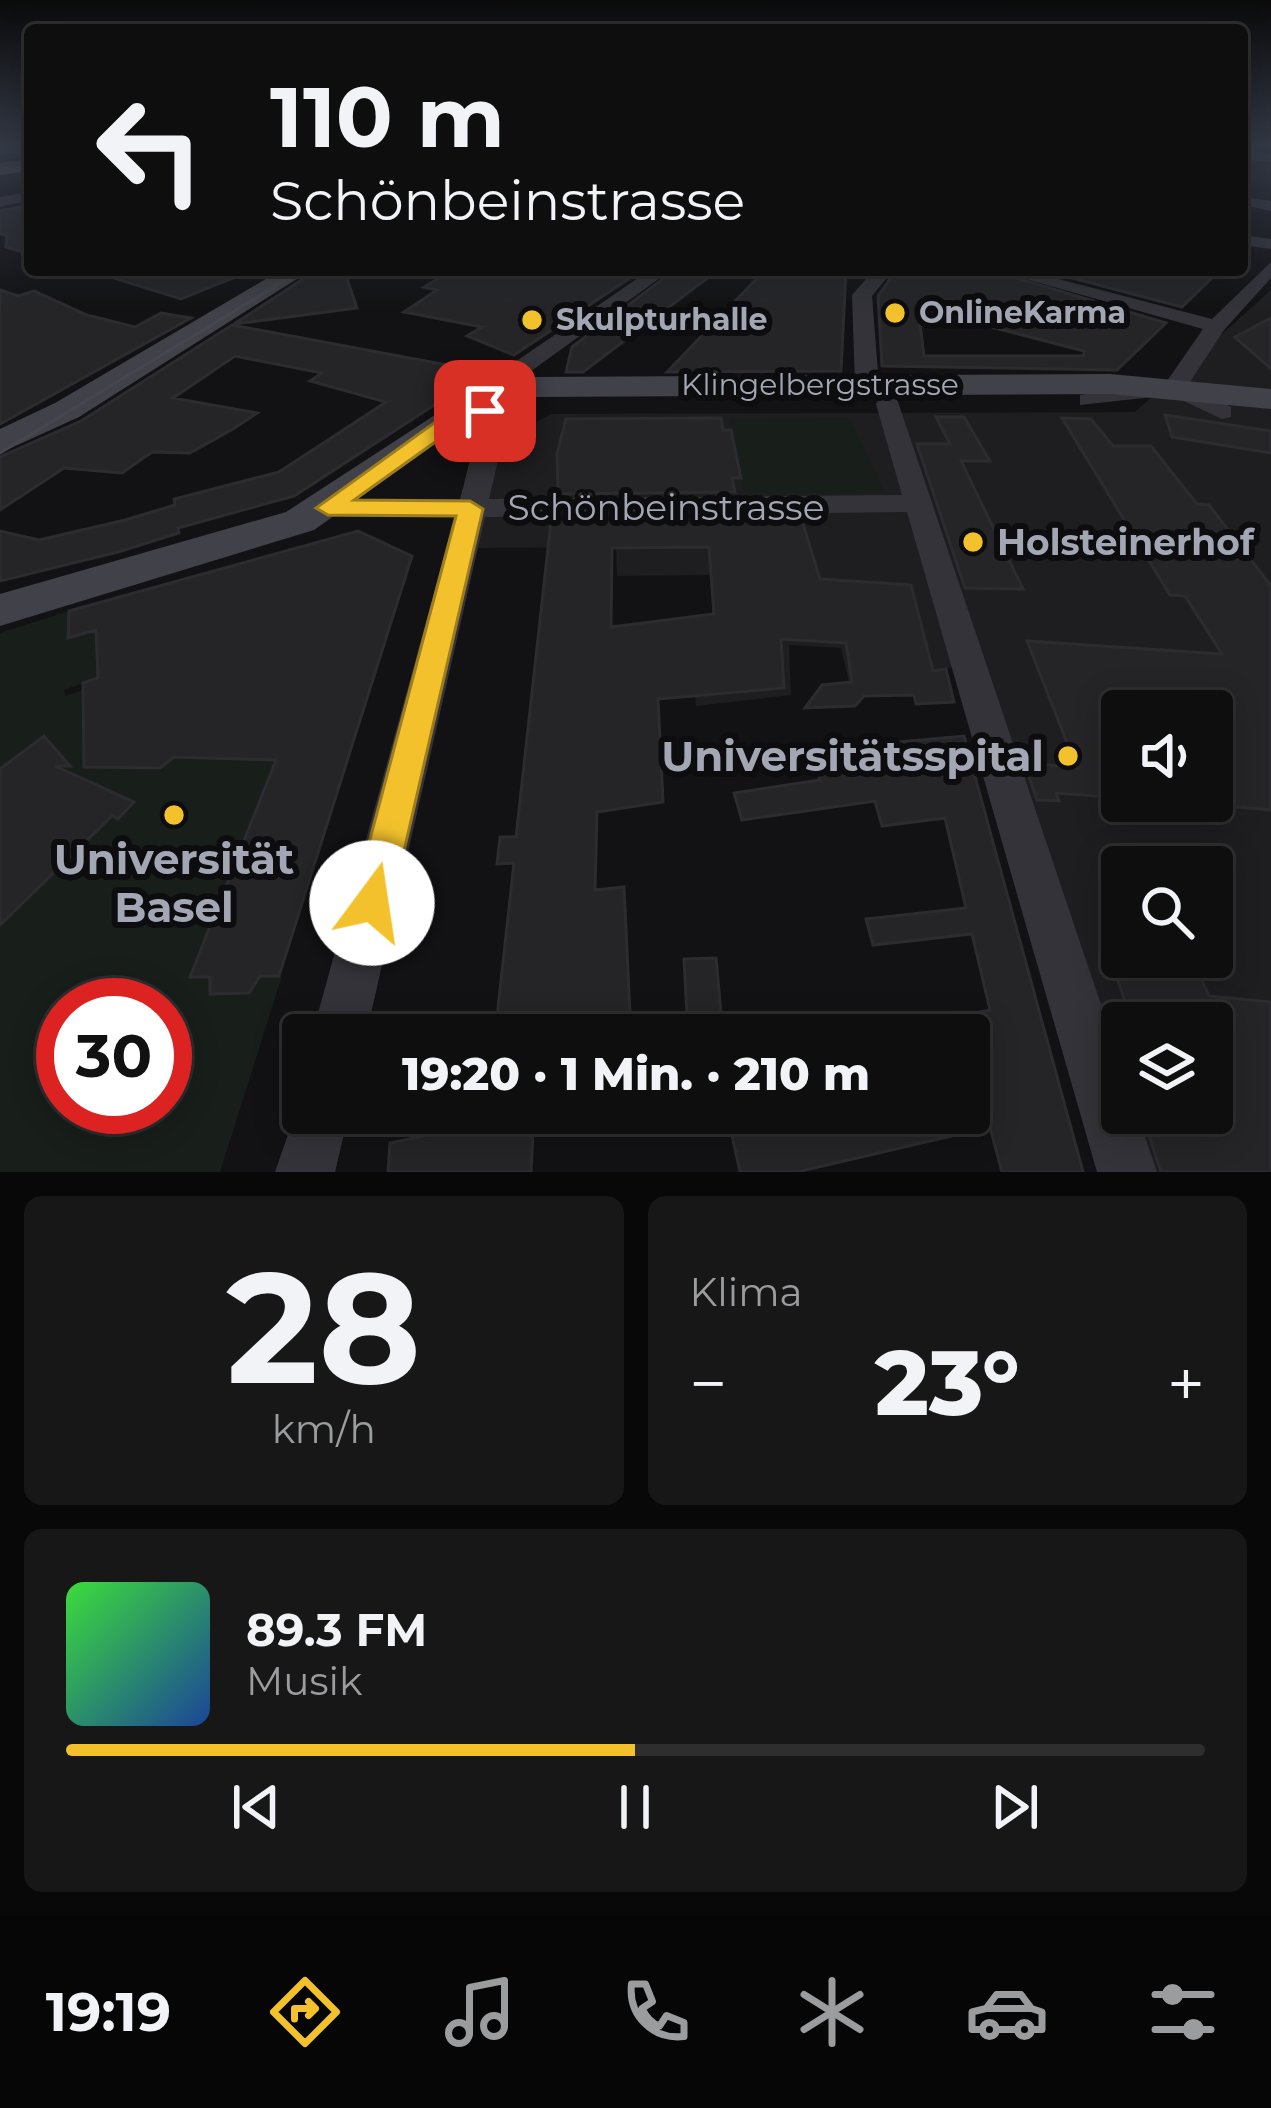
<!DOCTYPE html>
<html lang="de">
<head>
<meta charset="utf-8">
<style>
  body { margin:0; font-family:Montserrat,sans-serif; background:#171718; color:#f1f3f6; height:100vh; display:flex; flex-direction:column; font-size:45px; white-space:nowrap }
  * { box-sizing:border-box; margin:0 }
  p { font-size:39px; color:#9b9c9e }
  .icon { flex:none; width:66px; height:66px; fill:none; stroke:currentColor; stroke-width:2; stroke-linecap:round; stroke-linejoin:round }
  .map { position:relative; height:1172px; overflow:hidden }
  .side { display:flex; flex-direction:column; gap:24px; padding:24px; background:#080808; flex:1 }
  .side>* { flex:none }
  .top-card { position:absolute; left:24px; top:24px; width:1224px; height:252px; border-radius:12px; box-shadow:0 6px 30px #0003,0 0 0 3px #2e2e2f; background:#0e0e0f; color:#f1f3f6; overflow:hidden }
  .fabs { position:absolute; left:1101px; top:690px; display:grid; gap:24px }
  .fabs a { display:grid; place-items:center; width:132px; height:132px; border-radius:12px; background:#0e0e0f; box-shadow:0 6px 30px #0003,0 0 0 3px #2e2e2f; font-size:60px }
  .speed { position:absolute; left:36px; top:978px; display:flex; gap:24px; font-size:60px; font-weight:700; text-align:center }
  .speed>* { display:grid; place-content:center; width:156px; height:156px; border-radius:50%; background:#0e0e0f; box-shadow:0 6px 30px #0003,0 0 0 3px #2e2e2f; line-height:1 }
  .speed .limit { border:18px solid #d22; background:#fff; color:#111 }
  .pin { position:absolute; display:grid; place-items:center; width:102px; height:102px; color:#fff; margin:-51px; border-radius:24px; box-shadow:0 6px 18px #0006 }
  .me { position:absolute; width:132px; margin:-66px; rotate:14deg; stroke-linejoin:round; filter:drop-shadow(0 0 9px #0008) }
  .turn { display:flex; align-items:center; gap:42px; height:252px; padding:0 48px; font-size:54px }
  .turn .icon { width:156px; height:156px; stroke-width:2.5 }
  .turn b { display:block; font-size:84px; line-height:102px }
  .big { font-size:90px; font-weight:800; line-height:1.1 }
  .side .card { flex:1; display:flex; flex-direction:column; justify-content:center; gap:18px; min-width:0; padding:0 42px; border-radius:18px; background:#171718 }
  .side .dial { align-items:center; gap:0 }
  .dial b { font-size:156px; line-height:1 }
  .song { display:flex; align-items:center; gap:36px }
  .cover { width:144px; height:144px; border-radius:18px; background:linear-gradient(135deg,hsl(120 70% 55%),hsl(220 70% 35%)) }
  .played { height:12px; border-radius:6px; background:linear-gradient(90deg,#f2c12c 50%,#2e2e2f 50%) }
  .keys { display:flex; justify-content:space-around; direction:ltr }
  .heat { display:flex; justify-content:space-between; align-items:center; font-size:66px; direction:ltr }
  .side .tiles { flex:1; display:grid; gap:24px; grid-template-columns:1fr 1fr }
  .card:last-child { grid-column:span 2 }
  .trip { position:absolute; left:282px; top:1014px; width:708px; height:120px; border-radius:12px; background:#0e0e0f; box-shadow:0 6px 30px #0003,0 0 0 3px #2e2e2f; font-weight:800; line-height:120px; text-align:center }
  .dock { display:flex; height:192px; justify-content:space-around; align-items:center; background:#060606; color:#9b9c9e }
  .dock .icon { width:84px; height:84px }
  .dock .current { color:#f2c12c }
  .dock b { font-size:54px; color:#f1f3f6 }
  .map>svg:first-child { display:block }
  .built { fill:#1e1e21; fill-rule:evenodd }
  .green { fill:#181e1a; fill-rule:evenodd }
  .building { fill:#252528; stroke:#2c2c30; stroke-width:3; fill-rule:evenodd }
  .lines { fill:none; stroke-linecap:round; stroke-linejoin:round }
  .minor { fill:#333339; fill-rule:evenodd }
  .secondary { fill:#414249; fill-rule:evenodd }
  .primary { fill:#4f5058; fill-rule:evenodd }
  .tram { stroke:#46474e; stroke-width:3 }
  .route { fill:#f2c12c; stroke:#9d7d1d; stroke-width:3 }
  .poi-dot { fill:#f2c12c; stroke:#0d0d0f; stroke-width:4.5 }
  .labels { text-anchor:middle; stroke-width:12; stroke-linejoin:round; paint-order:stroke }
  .far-poi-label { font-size:30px; font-weight:bold; fill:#a3a7b4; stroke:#0d0d0f; text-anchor:start }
  .far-street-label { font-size:30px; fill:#a3a7b4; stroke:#0d0d0f }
  .street-label { font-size:36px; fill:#a3a7b4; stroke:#0d0d0f }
  .poi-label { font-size:36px; font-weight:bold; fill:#a3a7b4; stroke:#0d0d0f; text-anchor:start }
  .near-poi-label { font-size:42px; font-weight:bold; fill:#a3a7b4; stroke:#0d0d0f; text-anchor:end }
</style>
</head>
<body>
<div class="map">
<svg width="1271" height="1172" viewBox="0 0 1271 1172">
  <rect width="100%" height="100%" fill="#121214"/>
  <path class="built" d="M1271 290V1172H1147L1128 1113H1212V1023H1122V1094L984 663 849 682 841 648 789 645 791 695 696 706 688 616 712 613 713 575 617 576 616 547 477 548 498 442 551 414 1135 412ZM1122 711H1212V801H1122ZM1122 867H1212V957H1122Z"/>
  <path class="green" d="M850 418 885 493H744L729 419Z
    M69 611 68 638 96 630 98 678 64 690 65 696 98 685 84 767 159 768 174 757 279 753 189 976 210 977 211 994 249 993 260 976H282L220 1172H0V633ZM63 1005H165V1107H63Z"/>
  <path class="building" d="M30 205V254L6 247 7 236 0 233V211Z
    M105 270H250V271L181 299 104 275Z
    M317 270H344L357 308 234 324Z
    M452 270H642L514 355 467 336 482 327 404 312 437 290 424 287Z
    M675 270H718L583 372H566L572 347Z
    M765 270H846L841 371 667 372Z
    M897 270H990L1166 323 1117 370 882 366 878 296ZM918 308 1084 351 1083 356H924Z
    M1042 270H1220L1182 307Z
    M0 290 18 296 34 291 87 315 135 327 161 313 191 318 0 424Z
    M1271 318V369L1235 337Z
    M232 325 485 372 294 496 178 528 179 533 118 552 0 581V531L39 540 125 520 175 505 174 499 279 472 386 402 310 381 322 373 235 356 173 398 257 413 233 429 190 453 152 452 122 473 64 468 0 510V457L81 421Z
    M1165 415 1271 431V453L1172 437Z
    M936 417H964L990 461H961L1023 589 965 588 917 444H950Z
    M721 418 723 430H731L741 478H732L735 492 558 494 557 454 566 419Z
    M1062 418 1091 419 1113 446H1151L1197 504 1209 505 1271 586V810L1212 805V711H1122V798L1056 793 1059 801 1037 800 1024 762 1077 768 1027 641 1222 654 1185 596 1170 595Z
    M740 518 802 521 820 579 911 585 933 671 946 669 954 702 916 704 914 695 864 696 855 706 805 708 822 685 852 682 846 643 781 639 784 688 658 699 663 802 597 812 595 890 624 887 631 1035H495L514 863 497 864 500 837H516L551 521ZM709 547 714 614 611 627 612 548Z
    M358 531 412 556 279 976H260L249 993 210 994V977H190L276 760 174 757 160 768 84 767 83 683 98 678 96 630 68 638 69 611Z
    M44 736 70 766H55L134 802 118 819 112 816 0 925V769Z
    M964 736 1083 1172H1002L990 1127 797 1172H740L727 1113H969V1035H962L954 1017 990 1010 972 934 873 945 866 919 966 908 945 818 882 826 875 801 742 820 734 793 820 780 810 750Z
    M1110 957H1192L1209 996 1271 1002V1172H1161L1142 1114 1212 1113V1023H1132Z
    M716 958 723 1035H688L684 959Z
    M488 1113H534L531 1172H388L390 1143 487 1123Z"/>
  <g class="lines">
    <path class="minor" d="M30 146V151L0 155V147Z
      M1242 151 1271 154V162L1242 159Z
      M30 192V200L0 207V197Z
      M1242 197 1271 201V211L1242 205Z
      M1242 235 1271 239V249L1242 245Z
      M1271 262V278L1224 330 1188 385 1231 407V417L1222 419 1171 395 1080 405V395L1167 381 1203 329 994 270H1024L1212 319Z
      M650 270H671L477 410H459V400Z
      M874 270H893L872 296 879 385 867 392 855 385 852 295Z
      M529 380 541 387 508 419 489 499 902 495 876 404 879 399H897L1122 1067V1113H1137L1157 1172H1097L907 512 485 517 366 1035H312L455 517H328L313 508 328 499H460C473 455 477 395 529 380Z
      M303 1091V1113H349L335 1172H275Z"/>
    <path class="secondary" d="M281 270H311L79 417 0 453V429L55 403Z
      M1110 374 1271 389V409L1110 394 530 397 451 433 314 530 0 626V594L286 512 455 402 529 377Z"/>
    <path class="primary" d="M30 159V171L0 175V163Z"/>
    <path class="tram" d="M0 166 30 163
      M0 453 302 270"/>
  </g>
  <linearGradient id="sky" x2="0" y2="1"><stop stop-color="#0a0a0b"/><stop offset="0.47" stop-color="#333945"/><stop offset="1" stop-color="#333945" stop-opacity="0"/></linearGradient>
  <rect width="1271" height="311" fill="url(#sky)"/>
  <path class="route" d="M485 405 492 407V415L449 432 354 500 470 501 483 509 392 903 386 917 372 923 358 917 353 903 456 516 328 515 316 508 434 423Z"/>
  <g class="poi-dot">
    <circle cx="895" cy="313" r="12"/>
    <circle cx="532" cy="320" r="12"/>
    <circle cx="973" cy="542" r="12"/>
    <circle cx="1068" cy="756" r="12"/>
    <circle cx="174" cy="815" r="12"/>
  </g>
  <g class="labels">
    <g class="far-poi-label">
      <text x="919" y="323">OnlineKarma</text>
      <text x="556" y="330">Skulpturhalle</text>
    </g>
    <g class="far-street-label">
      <text x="820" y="395">Klingelbergstrasse</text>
    </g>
    <g class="street-label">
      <text x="666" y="520">Schönbeinstrasse</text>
    </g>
    <g class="poi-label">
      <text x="997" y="555">Holsteinerhof</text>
    </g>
    <g class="near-poi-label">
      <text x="1044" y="771">Universitätsspital</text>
      <text x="174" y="874" text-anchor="middle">Universität<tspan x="174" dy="48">Basel</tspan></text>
    </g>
  </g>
</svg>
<div class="fabs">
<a><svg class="icon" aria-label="sound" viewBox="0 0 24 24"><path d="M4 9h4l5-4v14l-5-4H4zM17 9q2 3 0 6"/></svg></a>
<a><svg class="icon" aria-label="search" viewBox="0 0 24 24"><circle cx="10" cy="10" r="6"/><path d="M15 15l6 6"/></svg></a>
<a><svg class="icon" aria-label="layers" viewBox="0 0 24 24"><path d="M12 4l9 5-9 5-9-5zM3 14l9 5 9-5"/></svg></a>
</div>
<div class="speed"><div class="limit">30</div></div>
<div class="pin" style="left:485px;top:411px;background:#d93025"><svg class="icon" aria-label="arrive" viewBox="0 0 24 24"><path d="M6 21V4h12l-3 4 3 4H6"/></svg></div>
<svg class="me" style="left:372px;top:903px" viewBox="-20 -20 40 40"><circle r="19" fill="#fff"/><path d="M0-13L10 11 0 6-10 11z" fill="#f2c12c"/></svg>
<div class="trip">19:20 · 1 Min. · 210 m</div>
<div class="top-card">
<div class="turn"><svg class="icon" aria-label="left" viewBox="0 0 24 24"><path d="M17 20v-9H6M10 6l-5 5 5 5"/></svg><div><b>110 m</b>Schönbeinstrasse</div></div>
</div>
</div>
<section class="side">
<div class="tiles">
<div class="card dial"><b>28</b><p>km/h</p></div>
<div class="card"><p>Klima</p>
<div class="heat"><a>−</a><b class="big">23°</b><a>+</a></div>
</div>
<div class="card">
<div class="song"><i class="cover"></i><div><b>89.3 FM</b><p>Musik</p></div></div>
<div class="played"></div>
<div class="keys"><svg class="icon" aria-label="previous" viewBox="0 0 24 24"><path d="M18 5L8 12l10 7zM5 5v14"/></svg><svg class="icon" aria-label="pause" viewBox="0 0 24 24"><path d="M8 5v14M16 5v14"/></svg><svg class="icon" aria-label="next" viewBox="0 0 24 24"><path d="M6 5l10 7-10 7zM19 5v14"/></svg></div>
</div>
</div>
</section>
<nav class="dock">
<b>19:19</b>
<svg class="icon current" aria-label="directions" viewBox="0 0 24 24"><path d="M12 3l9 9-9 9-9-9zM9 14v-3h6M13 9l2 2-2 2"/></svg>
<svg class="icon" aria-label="music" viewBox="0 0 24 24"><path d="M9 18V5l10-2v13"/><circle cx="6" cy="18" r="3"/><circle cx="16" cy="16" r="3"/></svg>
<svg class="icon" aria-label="phone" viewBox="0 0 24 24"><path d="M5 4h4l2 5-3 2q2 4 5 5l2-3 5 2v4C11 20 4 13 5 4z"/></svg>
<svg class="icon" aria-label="climate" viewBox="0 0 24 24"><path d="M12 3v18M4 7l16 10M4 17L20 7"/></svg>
<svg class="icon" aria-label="car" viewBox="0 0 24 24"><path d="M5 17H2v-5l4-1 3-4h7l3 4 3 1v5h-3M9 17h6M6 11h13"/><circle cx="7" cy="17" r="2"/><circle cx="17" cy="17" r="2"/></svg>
<svg class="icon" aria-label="filters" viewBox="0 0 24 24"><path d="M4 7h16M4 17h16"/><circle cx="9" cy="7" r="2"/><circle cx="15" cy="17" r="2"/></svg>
</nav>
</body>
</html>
